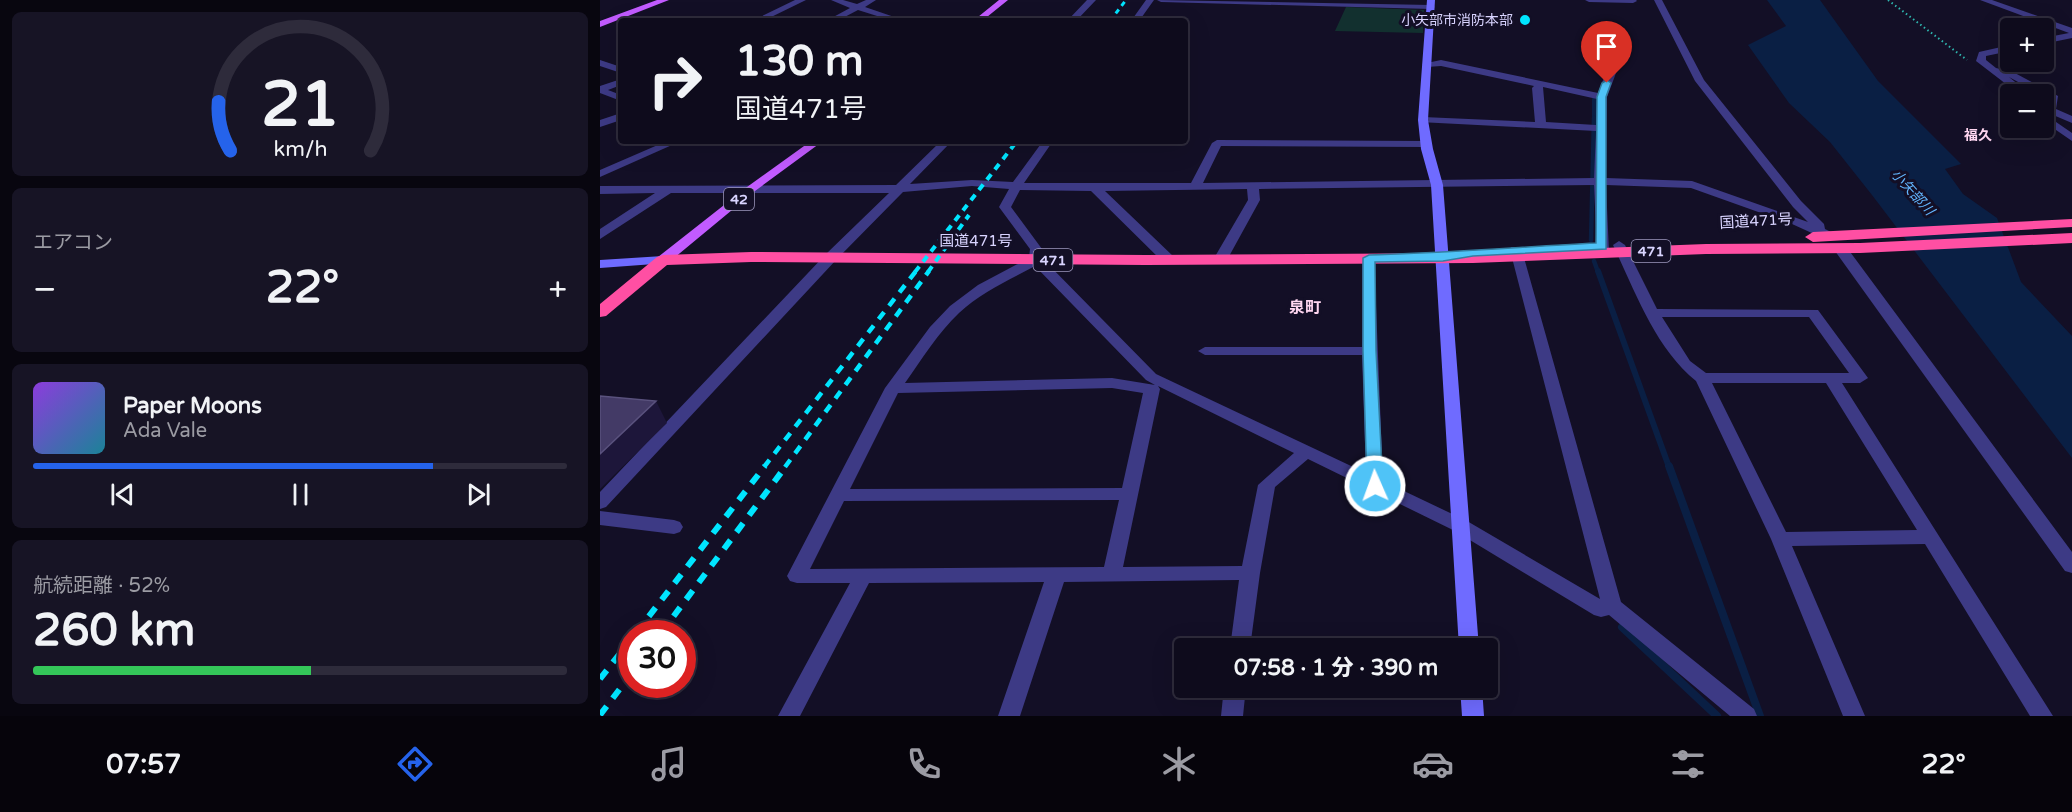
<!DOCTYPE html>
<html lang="ja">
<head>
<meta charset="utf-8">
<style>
  body { margin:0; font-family:"Varela Round","Noto Sans JP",sans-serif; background:#171425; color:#f1f3f6; height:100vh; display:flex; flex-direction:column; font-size:22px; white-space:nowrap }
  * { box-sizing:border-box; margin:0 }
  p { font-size:20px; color:#9b9ba3 }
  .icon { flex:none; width:33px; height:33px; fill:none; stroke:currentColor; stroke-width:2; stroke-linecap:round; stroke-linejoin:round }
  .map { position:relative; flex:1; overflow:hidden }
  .sheet { display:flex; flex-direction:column; gap:12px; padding:12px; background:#08060f; width:600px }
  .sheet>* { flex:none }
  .top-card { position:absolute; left:18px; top:18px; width:570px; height:126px; border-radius:6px; box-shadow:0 6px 24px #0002,0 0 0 2px #2e2b3b; background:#0e0b1c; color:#f1f3f6; overflow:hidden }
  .buttons { position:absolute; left:1400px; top:18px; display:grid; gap:12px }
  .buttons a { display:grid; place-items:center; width:54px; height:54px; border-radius:6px; background:#0e0b1c; box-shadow:0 6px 24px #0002,0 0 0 2px #2e2b3b; font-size:30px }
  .speed { position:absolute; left:18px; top:620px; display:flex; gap:12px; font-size:30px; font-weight:700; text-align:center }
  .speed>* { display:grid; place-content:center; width:78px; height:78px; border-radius:50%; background:#0e0b1c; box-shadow:0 6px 24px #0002,0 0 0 2px #2e2b3b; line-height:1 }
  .speed .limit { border:9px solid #d22; background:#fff; color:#111 }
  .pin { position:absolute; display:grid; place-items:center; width:51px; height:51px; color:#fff; margin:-62px -26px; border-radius:50% 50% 50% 0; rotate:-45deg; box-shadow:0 0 6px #0007 }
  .pin .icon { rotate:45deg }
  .me { position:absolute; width:66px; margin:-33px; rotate:358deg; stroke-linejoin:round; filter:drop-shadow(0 0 4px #0008) }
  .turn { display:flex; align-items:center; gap:21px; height:126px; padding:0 18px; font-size:27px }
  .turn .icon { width:78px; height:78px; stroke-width:2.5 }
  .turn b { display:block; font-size:42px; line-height:51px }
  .big { font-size:45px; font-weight:800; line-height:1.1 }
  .sheet .card { flex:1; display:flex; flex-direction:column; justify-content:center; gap:9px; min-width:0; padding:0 21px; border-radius:9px; background:#171425 }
  .sheet .dial { align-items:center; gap:0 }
  .dial svg { height:156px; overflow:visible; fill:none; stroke:#2e2b3b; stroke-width:7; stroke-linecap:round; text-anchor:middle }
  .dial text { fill:#f1f3f6; stroke:none }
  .song { display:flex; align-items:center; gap:18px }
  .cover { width:72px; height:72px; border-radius:9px; background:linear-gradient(135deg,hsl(270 70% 55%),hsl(190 70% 35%)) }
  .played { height:6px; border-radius:3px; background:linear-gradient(90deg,#2563eb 75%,#2e2b3b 75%) }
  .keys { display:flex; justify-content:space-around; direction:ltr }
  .heat { display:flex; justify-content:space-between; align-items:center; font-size:33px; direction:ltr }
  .charge { height:9px; border-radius:4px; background:linear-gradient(90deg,#34c759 52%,#2e2b3b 0) }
  .trip { position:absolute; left:574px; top:638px; width:324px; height:60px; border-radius:6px; background:#0e0b1c; box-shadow:0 6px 24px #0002,0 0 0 2px #2e2b3b; font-weight:800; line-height:60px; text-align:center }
  .dock { display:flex; height:96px; justify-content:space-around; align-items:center; background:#06040b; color:#9b9ba3 }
  .dock .icon { width:42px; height:42px }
  .dock .current { color:#2563eb }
  .dock b { font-size:27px; color:#f1f3f6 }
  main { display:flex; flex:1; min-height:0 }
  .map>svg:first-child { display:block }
  .green { fill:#12302f }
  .water { fill:#0a1f44 }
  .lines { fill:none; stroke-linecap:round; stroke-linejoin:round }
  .stream-far3 { stroke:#0a1f44; stroke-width:4 }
  .stream-far2 { stroke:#0a1f44; stroke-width:4.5 }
  .stream-far1 { stroke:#0a1f44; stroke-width:6 }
  .stream { stroke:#0a1f44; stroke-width:8 }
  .path { stroke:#2fb8b0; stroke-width:2; stroke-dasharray:1.5 3; stroke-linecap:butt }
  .street { fill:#3d3a85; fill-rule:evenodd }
  .secondary { fill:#6f6bff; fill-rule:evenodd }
  .primary { fill:#c25bff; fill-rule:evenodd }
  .highway { fill:#ff4fa3; fill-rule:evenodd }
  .rail-far3 { stroke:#00e5ff; stroke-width:3; stroke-dasharray:5 4.5; stroke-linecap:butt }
  .rail-far2 { stroke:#00e5ff; stroke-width:4; stroke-dasharray:7 6; stroke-linecap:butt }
  .rail-far1 { stroke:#00e5ff; stroke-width:4.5; stroke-dasharray:9 8; stroke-linecap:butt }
  .rail { stroke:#00e5ff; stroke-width:6; stroke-dasharray:11 10; stroke-linecap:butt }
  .shaded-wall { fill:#1d163a }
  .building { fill:#433a66; stroke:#5a527e; stroke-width:1.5 }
  .route { fill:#4fc3f7; stroke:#337fa1; stroke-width:1.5 }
  .poi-dot { fill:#00e5ff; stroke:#130f26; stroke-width:2 }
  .labels { text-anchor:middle; stroke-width:6; stroke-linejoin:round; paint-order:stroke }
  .far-poi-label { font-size:14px; fill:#d9d4ff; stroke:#130f26; text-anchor:end }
  .far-neighbourhood-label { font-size:14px; font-weight:bold; fill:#ffd6f0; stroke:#130f26 }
  .far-water-label { font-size:14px; font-style:italic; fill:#62b6ff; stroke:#130f26 }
  .shield { fill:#130f26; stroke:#9e99be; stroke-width:1.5 }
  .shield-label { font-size:14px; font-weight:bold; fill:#d9d4ff }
  .street-label { font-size:15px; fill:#d9d4ff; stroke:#130f26 }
  .neighbourhood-label { font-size:16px; font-weight:bold; fill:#ffd6f0; stroke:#130f26 }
</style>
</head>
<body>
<main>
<section class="sheet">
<div class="card dial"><svg viewBox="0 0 100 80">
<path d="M14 69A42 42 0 1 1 86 69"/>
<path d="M14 69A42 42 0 0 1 8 44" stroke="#2563eb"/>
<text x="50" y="56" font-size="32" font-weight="700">21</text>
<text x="50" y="72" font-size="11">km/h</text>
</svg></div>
<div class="card"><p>エアコン</p>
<div class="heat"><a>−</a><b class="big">22°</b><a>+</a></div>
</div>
<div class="card">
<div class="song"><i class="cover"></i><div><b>Paper Moons</b><p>Ada Vale</p></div></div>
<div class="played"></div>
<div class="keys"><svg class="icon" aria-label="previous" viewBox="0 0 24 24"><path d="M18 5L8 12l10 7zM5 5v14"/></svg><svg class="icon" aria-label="pause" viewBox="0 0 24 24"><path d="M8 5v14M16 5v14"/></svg><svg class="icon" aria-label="next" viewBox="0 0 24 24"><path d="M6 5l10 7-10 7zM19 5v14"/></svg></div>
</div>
<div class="card"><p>航続距離 · 52%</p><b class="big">260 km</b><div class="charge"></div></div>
</section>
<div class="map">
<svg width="1472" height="716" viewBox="0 0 1472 716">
  <rect width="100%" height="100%" fill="#130f26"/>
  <path class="green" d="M746 7 824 10 823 33 735 31Z"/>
  <path class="water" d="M1167 0H1220L1278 81 1361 164 1345 169 1363 194 1397 218 1421 282 1472 336V458L1272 195 1230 142 1189 103 1148 45 1186 26Z"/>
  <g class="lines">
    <path class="stream-far3" d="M994 120V99"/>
    <path class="stream-far2" d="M991 240 994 118
      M994 261 998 272"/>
    <path class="stream-far1" d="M998 271 1069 467"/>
    <path class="stream" d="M1069 466 1160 716
      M1022 627 1117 716"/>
    <path class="path" d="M1288 0 1367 60"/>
    <path class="street" d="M195 0H206L163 21H152Z
      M231 0H243L257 4 266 0H276L265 7 306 21H293L258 10 237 21H226L250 8Z
      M487 0H496L476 21H467Z
      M546 0H554L539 21H531Z
      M557 0 831 5 835 7 831 9 561 2Z
      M985 0H1036L1037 1 1033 3 989 2Z
      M1054 0H1062L1104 80 1201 201 1224 224 1225 229 1233 233V239H1225L1192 224 1091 188 1006 185 1009 252 1003 256 997 252 994 185 659 189 660 200 627 260 620 264 613 260 648 200 647 189 505 191 574 257 576 260 569 264 564 263 491 191 420 190 411 207 442 249 443 259 556 374 766 473 762 355H605L598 351 605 347H762V258L764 255H774L783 481 867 521 1000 599 910 250 911 247H921L1021 602 1154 709 1157 716H1130L1009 615 1001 617 994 615 855 531 708 459 675 487 660 573 650 648H630L639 580 464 582 420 716H398L444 582 269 583 200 716H178L250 583H197L190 581 187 576 285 388 330 327 350 306 378 285 429 258 430 249 399 207 409 189 372 186 303 192 236 260 6 507 0 509V492L226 254 289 193H71L0 239V229L55 193 0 194V186L296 185 341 141H352L310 184 372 180 413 182 443 141H453L424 183H591L612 143 617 140 826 141 831 144 826 147 621 146 603 183 994 178 996 131 819 122 818 120 823 117 935 122 932 88 934 86 841 66 827 67 822 64 841 60 998 93 1015 49 1020 46 1025 49 1007 97 1006 178 1092 181 1208 222 1193 207 1095 81ZM943 87 997 99 996 125 946 122ZM435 266 546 380 555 385 512 378 305 383C322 359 338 333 359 313 381 292 409 280 435 266ZM558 386 694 453 658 485 642 566 523 567 560 389ZM512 388 543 393 522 488 250 489 298 393ZM519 500 504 567 210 569 244 501Z
      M1380 0H1392L1472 28V38L1443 44V38L1469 33Z
      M1410 45V51L1386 56V60L1396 68 1413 72 1458 96 1456 109 1472 116V123L1446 112 1449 99 1409 77 1430 94H1419L1376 61 1379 52Z
      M0 60 21 67V73L0 66Z
      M21 79V85L8 90 21 95V101L0 93V86Z
      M21 113V120L0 127V120Z
      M1443 113 1472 133V141L1443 121Z
      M67 141H81L0 177V170Z
      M1019 241 1025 245 1057 309 1218 310 1268 378 1260 383H1242L1453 716H1430L1325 544 1192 546 1265 716H1243L1171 539 1096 381C1055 348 1035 291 1013 245ZM1062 317H1209L1249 373H1106L1090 361ZM1112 383H1226L1317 530 1186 532Z
      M1240 244 1245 245 1472 552V573L1465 571 1235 251 1234 248 1235 245Z
      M0 511 74 520 80 522 83 527 80 532 74 534 0 525Z
      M624 687H646L643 716H621Z"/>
    <path class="secondary" d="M827 0H835L828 120 833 149 843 185 879 648H859L831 185 821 149 818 120Z
      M63 256 68 257 70 260 68 263 0 268V260Z
      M860 687H882L884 716H862Z"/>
    <path class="primary" d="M57 0H69L0 27V21Z
      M399 0H408L382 21H373Z
      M211 141H223L155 191 68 263H58L56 260 58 257 147 187Z"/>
    <path class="highway" d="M1472 219V227L1213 242 1205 237 1213 232Z
      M1472 233V243L1260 253 1106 254 873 263 546 265 151 262 67 265 6 316 0 317V304L57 257 63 255 151 252 546 255 873 253 1106 244 1260 243Z"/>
    <path class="rail-far3" d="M510 21 526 0"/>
    <path class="rail-far2" d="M315 272 417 141
      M328 272 369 215"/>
    <path class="rail-far1" d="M164 467 316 271
      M185 467 329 271"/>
    <path class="rail" d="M36 633 165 466
      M61 633 186 466
      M0 679 32 638
      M0 715 32 673"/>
  </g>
  <path class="shaded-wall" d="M56 401 67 423 0 489V454Z"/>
  <path class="building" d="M0 396 56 401 0 454Z"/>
  <path class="route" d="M1007 80 1011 83 1006 97V249L873 256 843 261 775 262 776 351 783 486 775 492 769 490 767 486 763 351V258L769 255C845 253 920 247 996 243L997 97 1002 83Z"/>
  <circle class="poi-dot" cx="925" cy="20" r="6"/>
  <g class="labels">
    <g class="far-poi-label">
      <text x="913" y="25">小矢部市消防本部</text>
    </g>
    <g class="far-neighbourhood-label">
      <text x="1378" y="140">福久</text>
    </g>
    <g class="far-water-label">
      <text transform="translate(1313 192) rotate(48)" y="5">小矢部川</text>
    </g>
    <g class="shield">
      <rect x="124" y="188" width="30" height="22" rx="4.5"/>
      <rect x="1031.5" y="240" width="39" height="22" rx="4.5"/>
      <rect x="433.5" y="249" width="39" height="22" rx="4.5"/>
    </g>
    <g class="shield-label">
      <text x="139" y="204">42</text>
      <text x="1051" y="256">471</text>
      <text x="453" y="265">471</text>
    </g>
    <g class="street-label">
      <text transform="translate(1156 221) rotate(-3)" y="5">国道471号</text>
      <text x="376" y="246">国道471号</text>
    </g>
    <g class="neighbourhood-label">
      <text x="705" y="313">泉町</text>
    </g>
  </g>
</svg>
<div class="buttons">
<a>+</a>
<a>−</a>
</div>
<div class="speed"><div class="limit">30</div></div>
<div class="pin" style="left:1007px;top:83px;background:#d93025"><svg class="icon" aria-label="arrive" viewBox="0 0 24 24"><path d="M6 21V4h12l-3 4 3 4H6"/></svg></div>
<svg class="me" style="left:775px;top:486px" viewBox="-20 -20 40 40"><circle r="17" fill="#4fc3f7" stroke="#fff" stroke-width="3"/><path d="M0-11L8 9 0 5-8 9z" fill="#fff"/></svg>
<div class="trip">07:58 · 1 分 · 390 m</div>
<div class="top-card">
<div class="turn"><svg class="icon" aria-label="right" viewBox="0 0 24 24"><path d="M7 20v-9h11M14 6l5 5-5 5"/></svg><div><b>130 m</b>国道471号</div></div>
</div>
</div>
</main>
<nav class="dock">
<b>07:57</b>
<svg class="icon current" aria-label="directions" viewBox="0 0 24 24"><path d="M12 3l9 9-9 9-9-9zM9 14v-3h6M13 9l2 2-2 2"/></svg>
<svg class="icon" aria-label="music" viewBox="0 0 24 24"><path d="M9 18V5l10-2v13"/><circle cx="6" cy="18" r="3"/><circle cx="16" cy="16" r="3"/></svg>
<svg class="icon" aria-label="phone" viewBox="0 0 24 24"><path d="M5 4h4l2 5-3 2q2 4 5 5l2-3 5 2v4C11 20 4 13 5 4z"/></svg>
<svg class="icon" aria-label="climate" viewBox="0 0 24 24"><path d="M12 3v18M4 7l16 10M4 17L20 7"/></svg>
<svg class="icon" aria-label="car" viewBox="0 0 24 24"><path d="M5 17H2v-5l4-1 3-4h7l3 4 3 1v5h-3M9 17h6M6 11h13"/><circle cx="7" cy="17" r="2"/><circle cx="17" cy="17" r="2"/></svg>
<svg class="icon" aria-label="filters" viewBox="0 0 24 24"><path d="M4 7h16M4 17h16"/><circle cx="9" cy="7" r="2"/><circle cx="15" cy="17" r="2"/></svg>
<b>22°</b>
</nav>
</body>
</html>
